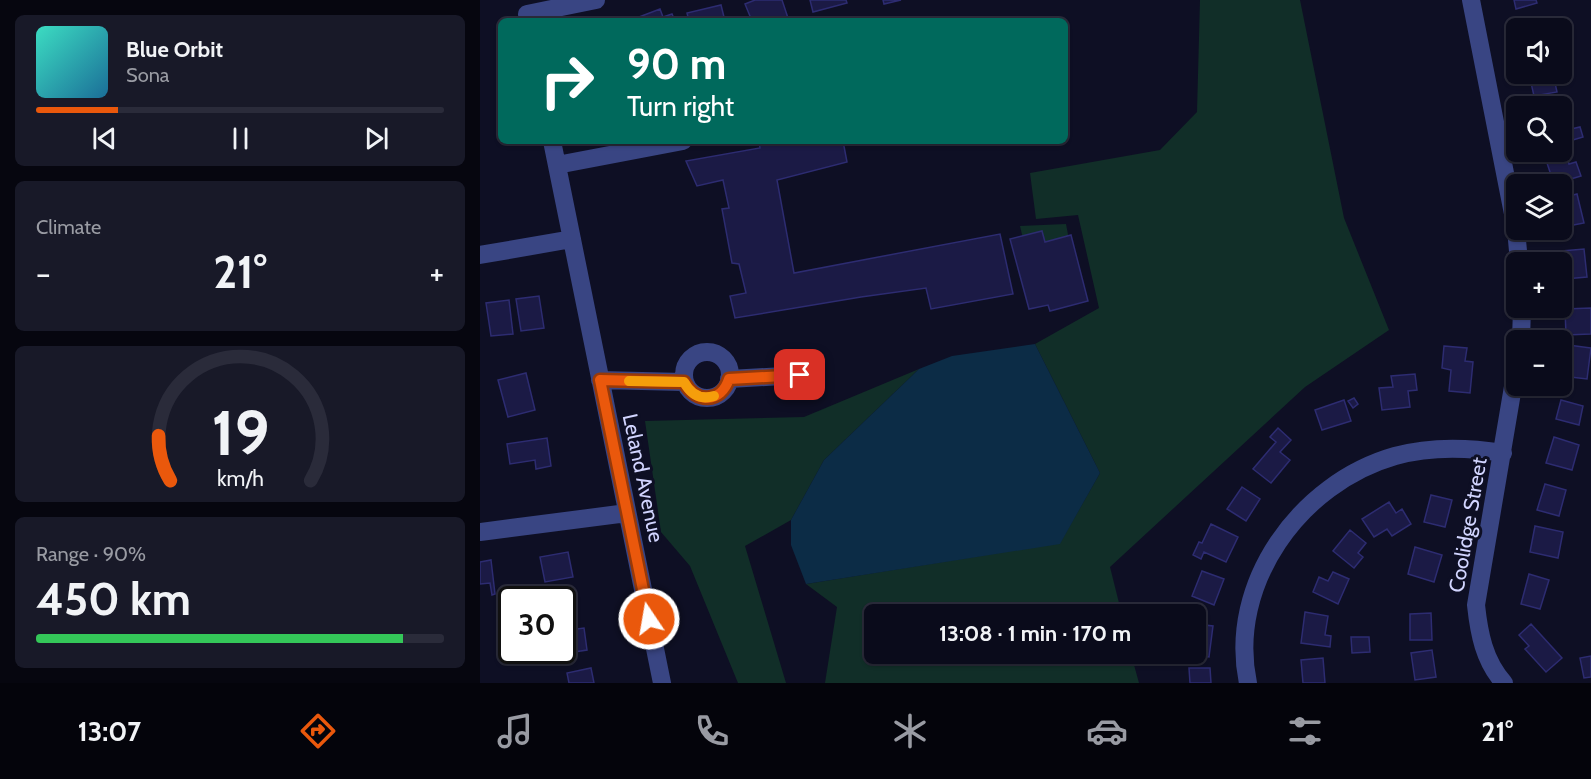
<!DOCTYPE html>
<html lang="en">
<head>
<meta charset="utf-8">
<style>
  body { margin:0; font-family:Cabin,sans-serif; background:#181928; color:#f1f3f6; height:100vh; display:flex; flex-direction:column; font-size:22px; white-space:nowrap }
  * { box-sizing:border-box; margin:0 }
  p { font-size:20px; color:#999ba3 }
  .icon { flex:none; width:33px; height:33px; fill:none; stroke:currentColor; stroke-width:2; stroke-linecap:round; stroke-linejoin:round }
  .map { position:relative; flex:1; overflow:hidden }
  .panel { display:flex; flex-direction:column; gap:15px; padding:15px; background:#06060f; width:480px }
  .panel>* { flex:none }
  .top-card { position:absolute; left:18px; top:18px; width:570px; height:126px; border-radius:9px; box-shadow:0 2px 4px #0004,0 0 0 2px #2a2b3a; background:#00695c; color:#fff; overflow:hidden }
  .fabs { position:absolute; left:1026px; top:18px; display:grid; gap:12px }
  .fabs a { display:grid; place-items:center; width:66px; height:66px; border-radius:9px; background:#0a0b1b; box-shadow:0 2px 4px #0004,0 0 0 2px #2a2b3a; font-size:30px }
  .speed { position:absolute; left:18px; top:586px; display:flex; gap:12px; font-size:30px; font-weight:700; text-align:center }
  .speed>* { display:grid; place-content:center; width:78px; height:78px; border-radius:50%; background:#0a0b1b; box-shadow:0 2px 4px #0004,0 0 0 2px #2a2b3a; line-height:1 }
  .speed .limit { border:3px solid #111; border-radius:9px; background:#fff; color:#111 }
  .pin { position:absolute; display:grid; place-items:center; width:51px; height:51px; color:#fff; margin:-26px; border-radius:12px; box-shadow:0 3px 9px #0006 }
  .me { position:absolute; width:66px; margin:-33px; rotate:348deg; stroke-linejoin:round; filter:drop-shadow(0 0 4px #0008) }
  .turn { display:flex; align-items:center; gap:21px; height:126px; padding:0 30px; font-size:27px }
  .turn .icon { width:78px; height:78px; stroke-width:2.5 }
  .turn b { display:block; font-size:42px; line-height:51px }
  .big { font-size:45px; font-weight:700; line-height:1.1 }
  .panel .card { flex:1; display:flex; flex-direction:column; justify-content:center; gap:9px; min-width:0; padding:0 21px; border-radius:9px; background:#181928 }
  .panel .dial { align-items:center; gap:0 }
  .dial svg { height:156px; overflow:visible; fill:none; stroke:#2a2b3a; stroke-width:7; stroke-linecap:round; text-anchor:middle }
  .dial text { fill:#f1f3f6; stroke:none }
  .song { display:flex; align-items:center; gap:18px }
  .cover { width:72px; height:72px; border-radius:9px; background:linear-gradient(135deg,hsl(170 70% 55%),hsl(200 70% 35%)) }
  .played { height:6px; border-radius:3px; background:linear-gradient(90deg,#ea580c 20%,#2a2b3a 20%) }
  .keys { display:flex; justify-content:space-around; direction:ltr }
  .heat { display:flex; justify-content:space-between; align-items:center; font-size:33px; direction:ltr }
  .charge { height:9px; border-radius:4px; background:linear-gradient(90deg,#34c759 90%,#2a2b3a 0) }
  .trip { position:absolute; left:384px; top:604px; width:342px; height:60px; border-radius:9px; background:#0a0b1b; box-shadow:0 2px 4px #0004,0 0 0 2px #2a2b3a; font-weight:700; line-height:60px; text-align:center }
  .tabs { display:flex; height:96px; justify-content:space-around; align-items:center; background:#04040b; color:#999ba3 }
  .tabs .icon { width:42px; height:42px }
  .tabs .selected { color:#ea580c }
  .tabs b { font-size:27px; color:#f1f3f6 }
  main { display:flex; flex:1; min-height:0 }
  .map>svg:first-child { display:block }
  .green { fill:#112e28 }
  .water { fill:#0c2c46 }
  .building { fill:#1b1a45; stroke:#2d2c71; stroke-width:1.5 }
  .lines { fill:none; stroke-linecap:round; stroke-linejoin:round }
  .minor { stroke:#394583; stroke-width:18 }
  .route-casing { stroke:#983908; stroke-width:15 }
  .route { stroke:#ea580c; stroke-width:10 }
  .slow { stroke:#f59e0b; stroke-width:10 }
  .labels { text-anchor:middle; stroke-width:6; stroke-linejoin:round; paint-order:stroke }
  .street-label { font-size:21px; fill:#d2d5ff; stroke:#0e0f24 }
</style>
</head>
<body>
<main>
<section class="panel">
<div class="card">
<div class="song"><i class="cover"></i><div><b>Blue Orbit</b><p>Sona</p></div></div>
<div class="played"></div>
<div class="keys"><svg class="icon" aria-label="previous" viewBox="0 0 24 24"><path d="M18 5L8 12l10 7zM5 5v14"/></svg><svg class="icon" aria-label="pause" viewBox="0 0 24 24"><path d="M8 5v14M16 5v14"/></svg><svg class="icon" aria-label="next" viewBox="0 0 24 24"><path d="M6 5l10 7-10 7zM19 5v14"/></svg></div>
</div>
<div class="card"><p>Climate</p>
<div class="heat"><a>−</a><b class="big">21°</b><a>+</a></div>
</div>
<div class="card dial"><svg viewBox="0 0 100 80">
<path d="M14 69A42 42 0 1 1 86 69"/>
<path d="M14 69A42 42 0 0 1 8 46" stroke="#ea580c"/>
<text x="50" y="56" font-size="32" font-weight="700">19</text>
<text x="50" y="72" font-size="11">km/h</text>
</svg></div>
<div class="card"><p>Range · 90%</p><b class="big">450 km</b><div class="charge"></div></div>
</section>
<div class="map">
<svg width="1111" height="683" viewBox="0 0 1111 683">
  <rect width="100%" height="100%" fill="#0e0f24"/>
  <path class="green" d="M720 0H820L864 218 909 330 825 387 630 567 642 615H394V654H651L659 683H345L357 607 326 584 580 543 620 473 555 344 619 308 598 215 556 219 550 173 680 150 717 112Z
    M586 224 600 297 559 307 540 226Z
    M439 369 344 460 311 520 265 546 306 683H258L210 566 181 532 165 421 324 417Z"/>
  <path class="water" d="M555 344 620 473 580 544 326 584 311 545V520L344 460 439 369 472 356Z"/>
  <path class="building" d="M275 0H302L309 21H272L265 4Z
    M330 0H366L367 3 333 12Z
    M403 0H421L404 4Z
    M1034 0H1056L1057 3 1036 9Z
    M241 5 245 21H209L207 13Z
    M180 9 183 17 192 14 195 21H160L159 17Z
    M1059 19 1063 28H1038V27Z
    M1049 74H1073L1077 92 1054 96Z
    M1089 119 1091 129 1100 127 1103 137 1086 142 1084 134 1082 135V120Z
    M279 141H363L367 162 297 180 314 273 520 234 533 294 451 309 446 288 381 297 255 318 250 296 266 293 259 264 252 263 242 209 249 208 243 180 217 186 206 161 280 148Z
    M1085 151 1089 164 1096 162 1101 176 1074 184 1065 157Z
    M1097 194 1104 223 1083 227 1082 198Z
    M562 231 565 242 591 235 608 301 570 311 568 305 549 309 530 239Z
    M1104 249 1107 277 1085 279 1082 251Z
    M59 296 64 328 41 331 36 299Z
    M29 300 33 334 11 336 6 303Z
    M1111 308V334L1086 335 1085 309Z
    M1088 345 1111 348 1107 379 1082 376V356L1087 357Z
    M964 346 987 348 985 361 993 362 990 393 969 391 971 370 962 368Z
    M46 373 55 410 28 417 18 380Z
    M935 374 937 390 928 391 930 407 902 410 899 388 913 387 911 376Z
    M874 398 878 404 873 408 868 401Z
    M864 400 871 421 842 430 835 410Z
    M1081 400 1103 406 1099 425 1076 419Z
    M798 428 811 440 800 452 810 460 791 483 773 469 796 442 790 437Z
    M1074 437 1099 445 1092 470 1066 463Z
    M67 438 71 466 56 469 55 460 30 464 27 444Z
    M1065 484 1086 490 1079 516 1057 510Z
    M762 487 780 499 766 521 747 509Z
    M951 495 972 500 965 527 944 522Z
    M909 502 916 513 922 509 931 524 912 536 907 529 894 537 882 519Z
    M731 524 758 537 746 562 724 552 721 559 713 555 719 542 722 543Z
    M1055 526 1083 532 1078 558 1050 552Z
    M870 530 886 543 878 553 883 557 874 568 853 551Z
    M935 547 962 555 954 582 928 574Z
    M88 552 93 577 65 582 60 557Z
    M11 560 15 594 12 595 10 583 0 584V562Z
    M722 571 744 579 734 605 712 596Z
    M853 572 869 579 858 604 833 592 839 577 848 581Z
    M1049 574 1069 580 1060 609 1041 604Z
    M825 612 848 616 845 635 851 636 850 647 821 643Z
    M951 613 952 640H930V614Z
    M716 624 733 626 729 657 707 654H716Z
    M1051 624 1082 658 1066 672 1045 649 1049 646 1039 635Z
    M104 628 107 650 81 654 80 651H82V631Z
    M871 637H889L890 652 872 653Z
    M952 650 956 677 935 680 931 653Z
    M1111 656V677L1104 678 1100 658Z
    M843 658 845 683H823L821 660Z
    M111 668 114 683H89L87 673Z
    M709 668H730L731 683H710Z"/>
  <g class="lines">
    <path class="minor" d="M991 0 1036 229 1039 262
      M47 14 116 0
      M72 141 182 683
      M77 165 203 141
      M0 255 92 239
      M1041 340 1042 308
      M204 375a23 23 0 1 1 46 0a23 23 0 1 1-46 0Z
      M249 379 320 375
      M120 380 204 382
      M0 532 147 513
      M768 683C747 584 820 483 915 456 951 446 986 447 1023 453
      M1024 683C1004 661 999 633 996 605L1036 369"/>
  </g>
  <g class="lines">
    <g class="route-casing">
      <path id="route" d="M169 619 120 380 204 382C216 404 241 403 249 379L320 375"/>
    </g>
    <use href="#route" class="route"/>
    <path class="slow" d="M149 381 204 382C211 395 221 400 234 396"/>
  </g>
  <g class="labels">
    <g class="street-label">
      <text transform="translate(163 478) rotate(78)" y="7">Leland Avenue</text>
      <text transform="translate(988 525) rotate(-80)" y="7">Coolidge Street</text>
    </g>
  </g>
</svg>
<div class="fabs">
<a><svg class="icon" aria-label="sound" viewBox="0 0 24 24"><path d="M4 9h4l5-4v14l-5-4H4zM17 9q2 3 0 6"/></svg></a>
<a><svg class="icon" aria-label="search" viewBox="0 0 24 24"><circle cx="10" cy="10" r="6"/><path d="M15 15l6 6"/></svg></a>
<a><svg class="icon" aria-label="layers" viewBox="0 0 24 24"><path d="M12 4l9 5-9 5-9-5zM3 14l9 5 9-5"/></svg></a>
<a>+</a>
<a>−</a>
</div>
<div class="speed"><div class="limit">30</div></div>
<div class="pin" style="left:320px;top:375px;background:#d93025"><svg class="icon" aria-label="arrive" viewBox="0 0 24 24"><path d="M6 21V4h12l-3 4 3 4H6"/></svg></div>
<svg class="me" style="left:169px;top:619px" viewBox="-20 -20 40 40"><circle r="17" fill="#ea580c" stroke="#fff" stroke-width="3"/><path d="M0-11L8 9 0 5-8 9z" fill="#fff"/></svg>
<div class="trip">13:08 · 1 min · 170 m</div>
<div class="top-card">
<div class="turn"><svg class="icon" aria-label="right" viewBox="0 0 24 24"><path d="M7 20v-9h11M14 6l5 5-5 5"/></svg><div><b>90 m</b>Turn right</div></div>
</div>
</div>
</main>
<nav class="tabs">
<b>13:07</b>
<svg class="icon selected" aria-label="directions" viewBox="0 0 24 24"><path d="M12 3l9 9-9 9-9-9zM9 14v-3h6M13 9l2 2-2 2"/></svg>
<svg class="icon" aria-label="music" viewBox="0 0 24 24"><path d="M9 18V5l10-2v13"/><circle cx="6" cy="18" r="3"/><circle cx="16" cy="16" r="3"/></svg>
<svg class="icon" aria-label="phone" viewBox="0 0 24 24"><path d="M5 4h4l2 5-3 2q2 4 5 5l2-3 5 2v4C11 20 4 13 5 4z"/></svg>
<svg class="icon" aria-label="climate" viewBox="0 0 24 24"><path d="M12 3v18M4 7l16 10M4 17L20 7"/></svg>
<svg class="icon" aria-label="car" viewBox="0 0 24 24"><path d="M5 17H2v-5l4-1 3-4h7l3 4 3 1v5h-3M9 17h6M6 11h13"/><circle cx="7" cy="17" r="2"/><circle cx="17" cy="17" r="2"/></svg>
<svg class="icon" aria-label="filters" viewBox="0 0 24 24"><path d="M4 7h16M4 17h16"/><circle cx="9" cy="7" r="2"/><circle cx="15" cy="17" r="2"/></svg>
<b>21°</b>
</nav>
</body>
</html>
